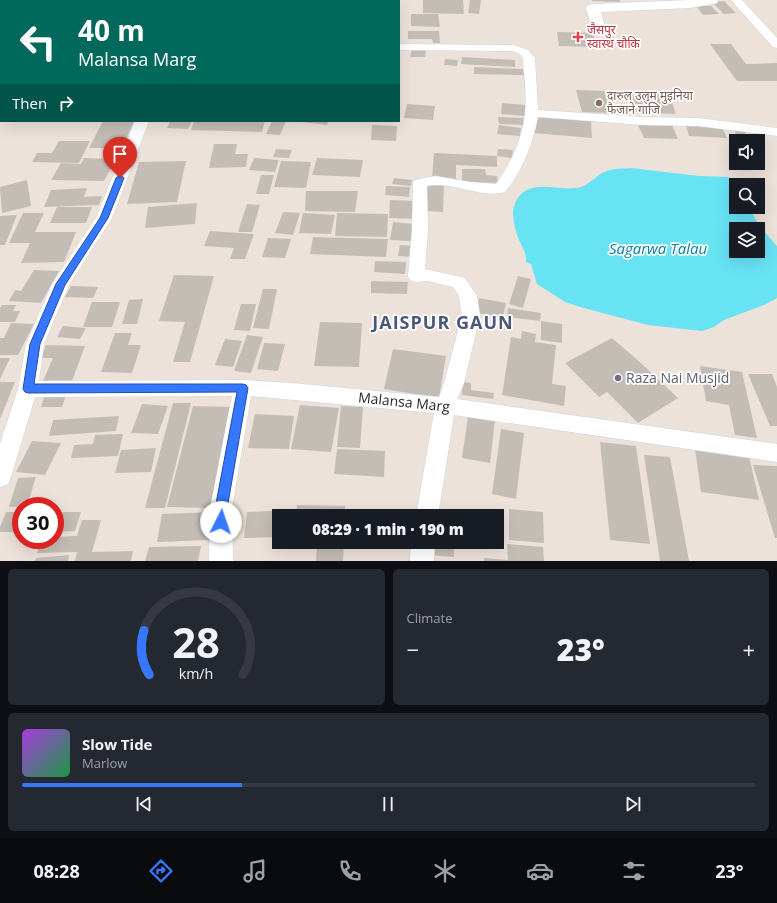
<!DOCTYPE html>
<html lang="en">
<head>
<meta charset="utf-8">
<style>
  body { margin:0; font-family:"Open Sans","Noto Sans Devanagari",sans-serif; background:#242831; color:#f1f3f6; height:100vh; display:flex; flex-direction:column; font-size:15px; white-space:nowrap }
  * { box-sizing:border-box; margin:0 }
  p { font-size:13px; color:#9ea1a6 }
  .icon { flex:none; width:22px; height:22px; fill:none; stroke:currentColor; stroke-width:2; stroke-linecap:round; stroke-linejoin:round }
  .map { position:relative; height:561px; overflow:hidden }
  .sheet { display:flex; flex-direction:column; gap:8px; padding:8px; background:#0d0f14; flex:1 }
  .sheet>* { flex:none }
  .banner { position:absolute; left:0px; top:0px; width:400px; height:122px; box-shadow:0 4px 16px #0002; background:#00695c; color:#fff; overflow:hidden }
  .fabs { position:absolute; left:729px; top:134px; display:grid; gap:8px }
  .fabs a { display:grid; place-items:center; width:36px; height:36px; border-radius:0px; background:#171b24; box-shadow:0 4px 16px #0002; font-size:20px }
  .speed { position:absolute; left:12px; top:497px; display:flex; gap:8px; font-size:20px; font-weight:700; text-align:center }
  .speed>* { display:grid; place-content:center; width:52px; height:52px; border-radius:50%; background:#171b24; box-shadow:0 4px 16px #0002; line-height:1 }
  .speed .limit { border:6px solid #d22; background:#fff; color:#111 }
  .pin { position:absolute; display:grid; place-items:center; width:34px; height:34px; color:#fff; margin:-41px -17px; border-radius:50% 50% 50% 0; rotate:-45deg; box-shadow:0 0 4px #0007 }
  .pin .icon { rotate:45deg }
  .me { position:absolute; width:44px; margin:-22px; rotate:4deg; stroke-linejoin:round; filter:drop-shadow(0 0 3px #0008) }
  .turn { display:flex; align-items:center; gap:14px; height:84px; padding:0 12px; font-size:18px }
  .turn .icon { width:52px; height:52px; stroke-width:2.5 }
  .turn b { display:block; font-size:28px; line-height:34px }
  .then { display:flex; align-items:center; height:38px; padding:0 12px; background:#0003; gap:8px; font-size:15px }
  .big { font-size:30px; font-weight:800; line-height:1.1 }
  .sheet .widget { flex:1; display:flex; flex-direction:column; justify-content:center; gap:6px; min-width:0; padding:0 14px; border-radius:6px; background:#242831 }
  .sheet .dial { align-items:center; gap:0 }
  .dial svg { height:104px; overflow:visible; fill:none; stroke:#363941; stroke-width:7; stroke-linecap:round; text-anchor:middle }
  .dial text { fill:#f1f3f6; stroke:none }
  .song { display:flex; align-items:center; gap:12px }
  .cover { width:48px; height:48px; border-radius:6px; background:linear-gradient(135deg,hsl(280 70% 55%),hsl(140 70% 35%)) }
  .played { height:4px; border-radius:2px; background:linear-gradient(90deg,#3578ff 30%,#363941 30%) }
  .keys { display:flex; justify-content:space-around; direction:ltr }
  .heat { display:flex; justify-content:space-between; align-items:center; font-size:22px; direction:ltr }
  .sheet .tiles { flex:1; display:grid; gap:8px; grid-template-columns:1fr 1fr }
  .widget:last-child { grid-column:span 2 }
  .trip { position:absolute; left:272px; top:509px; width:232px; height:40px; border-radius:0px; background:#171b24; box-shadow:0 4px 16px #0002; font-weight:800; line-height:40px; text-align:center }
  .menu { display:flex; height:64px; justify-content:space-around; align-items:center; background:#090b0e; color:#9ea1a6 }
  .menu .icon { width:28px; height:28px }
  .menu .selected { color:#3578ff }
  .menu b { font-size:18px; color:#f1f3f6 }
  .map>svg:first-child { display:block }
  .water { fill:#68e3f4; fill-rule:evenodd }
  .building { fill:#c4bdb6 }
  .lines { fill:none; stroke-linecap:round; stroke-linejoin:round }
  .minor-casing { stroke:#cfd6e3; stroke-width:1 }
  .tertiary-casing { stroke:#cfd6e3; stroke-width:1 }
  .trunk-casing { stroke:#c3c3c3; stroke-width:1 }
  .minor { fill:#fff; fill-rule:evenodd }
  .tertiary { fill:#fff; fill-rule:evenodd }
  .trunk { fill:#fb9f54; fill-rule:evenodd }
  .route { fill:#3578ff; stroke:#224ea6 }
  .health-dot { fill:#e0444e; stroke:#fff; stroke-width:1.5 }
  .education-dot { fill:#8d6e63; stroke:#fff; stroke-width:1.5 }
  .worship-dot { fill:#6b7280; stroke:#fff; stroke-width:1.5 }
  .labels { text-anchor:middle; stroke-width:3.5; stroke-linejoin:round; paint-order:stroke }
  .far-health-label { font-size:12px; fill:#be3a42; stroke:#fff; text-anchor:start }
  .far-education-label { font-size:12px; fill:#785e54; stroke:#fff; text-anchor:start }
  .worship-label { font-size:14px; fill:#5b616d; stroke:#fff; text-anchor:start }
  .street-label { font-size:14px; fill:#292929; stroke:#fff }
  .water-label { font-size:15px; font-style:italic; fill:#07819f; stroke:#fff }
  .district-label { font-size:18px; font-weight:bold; letter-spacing:1px; fill:#48597c; stroke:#fff }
</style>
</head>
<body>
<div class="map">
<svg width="777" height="561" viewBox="0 0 777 561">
  <rect width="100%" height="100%" fill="#ece2da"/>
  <path class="water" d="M631 168 699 176 728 177C739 184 736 195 736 207H748L761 228 777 246V298L764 305 724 320 714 327 702 331 648 325 580 307 565 302 537 284 531 264 526 262C527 254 523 249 520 242 516 234 513 221 513 212 513 208 515 204 516 201 530 176 559 193 581 187 592 183 598 173 607 171 614 168 623 169 631 168ZM736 229H758V251H736Z"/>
  <path class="building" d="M423 0H463L464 14 423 13Z
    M470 0H481L479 14 468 13Z
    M592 0H620V2L592 1Z
    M724 1 736 13 724 14 712 2Z
    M696 6H711L719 14 703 15Z
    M411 14H438L440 27 411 26Z
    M408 31H439L440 43H433L432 39H408Z
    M557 32 593 33 597 47 559 46Z
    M710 44H731L746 64 777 63V81H737Z
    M412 48 426 49 425 57H410Z
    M462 57 515 60V67L461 64Z
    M445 59 458 60 457 66 444 65Z
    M474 67 523 69 524 75 474 74Z
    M576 90 604 91 611 113 582 112Z
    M626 92H643L650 112H633Z
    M647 93 669 94 676 114 653 113Z
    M502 103 526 105V116L501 114Z
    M407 104 435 106 433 120 404 118Z
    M535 116 591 121 592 138 534 133Z
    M498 117 523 118 524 125 499 124Z
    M103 121H134L122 148H89Z
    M170 121H192L188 129 167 128Z
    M194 121H265L262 132 191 130Z
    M272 121H286L280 135 266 134Z
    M293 121H329L327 125Z
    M372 125 397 126 396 141 371 140Z
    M499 125 521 128 520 136 497 134Z
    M638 125H672L678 139 644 138Z
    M686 126 722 127 727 138 689 136Z
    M735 129 745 130 746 141H736Z
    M59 141H90L79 163 32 162 37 153H52Z
    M214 144H237L235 154H248L246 167 209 168Z
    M276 149 292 150 289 158 273 157Z
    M498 149 513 150 512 158 497 156Z
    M434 153 497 156V167L456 165V179L432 178Z
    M84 158 116 159 104 181 51 180 61 163 81 164Z
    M254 158 279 160 275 172 249 170Z
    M317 158 363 160 360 177 312 175Z
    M186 161 177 202 127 204 139 162Z
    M281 161 311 162 306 188 274 187Z
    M462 169H485L486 175 497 176 498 183 462 182Z
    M261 175H274L269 194H256Z
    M394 178 412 180 411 186 392 184Z
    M27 180 31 206 2 213 0 187Z
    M427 183 444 184 443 212 425 211Z
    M386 186 410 187 409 197 385 195Z
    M87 188 84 197 102 196 99 205 44 207 51 190Z
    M306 191H358L355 212 305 211Z
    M390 200 417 201V219L389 218Z
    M197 203 195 224 145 228 148 207Z
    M247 204 260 205 252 232H238Z
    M57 207H92L86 223H50Z
    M283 212 300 213 293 235 275 233Z
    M23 213H44L35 232H76L64 262 21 263 30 243H9Z
    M303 213 335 215 331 234 299 233Z
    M337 213 388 214 387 237 335 236Z
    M17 215 5 245H0V216Z
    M393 222 414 224 411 241 390 240Z
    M210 231 254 234 245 259H230L234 248 204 246Z
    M313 237 388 239 386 257 310 254Z
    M268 238 291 239 285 258 262 257Z
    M400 245 414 246 413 257 398 256Z
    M375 261 406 262 405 274 374 272Z
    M34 270 59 271 41 303 9 301 15 290 21 291Z
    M174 275 214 276 190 362H173L185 322 159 321Z
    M518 276 531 279 523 308 509 304Z
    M371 281 408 282 407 294 371 293Z
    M71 286 98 287 93 298 65 297Z
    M263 289H277L269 329 253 328Z
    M479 298 506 303 503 317 476 313Z
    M143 299 137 324H122L129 300Z
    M92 302H120L112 327H83Z
    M241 304H256L250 331 234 330Z
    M2 305H16L13 311H20L15 322H0V308Z
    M508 308 541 313 540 321 507 317Z
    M541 321 562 324V343L541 340Z
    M320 322 362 323 359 367 314 366Z
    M11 323 34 324 18 355H0V338H4Z
    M63 326 86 328 80 339 57 337Z
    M522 331 536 334 535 342 556 345 552 384 566 386 564 406 502 395 511 337 521 339Z
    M115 333H132L128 345H141L132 373 101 372Z
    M247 335 263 337 251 373 234 371Z
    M612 338 642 364 678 398 638 423 607 392 599 397 565 363Z
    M225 339 242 341 233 367 215 365Z
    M264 343 285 344 278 371 257 369Z
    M46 345 85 346 72 381H43L53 358H41Z
    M393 349 446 356 439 398 384 389Z
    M0 358H10L0 379Z
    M700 366 742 372 757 438 735 435 729 405 706 401Z
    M748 374H772L777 387V426H770Z
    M0 382H15L0 419Z
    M463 382 471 383V390L494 393 493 399 462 395Z
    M46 392H67L62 407H41Z
    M173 403H191L165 508H145Z
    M142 404 168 406 158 434 131 433Z
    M300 405 339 408 331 452 291 449Z
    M193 406 232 407 210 508 167 507Z
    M341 406 363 407 360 448 337 447Z
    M255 414 294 416 289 449 248 448Z
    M119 416 116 431 49 436 53 420Z
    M468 416 495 420 490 463 462 458Z
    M501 429 524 433 516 499 492 494Z
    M123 434 118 456 71 458 74 445 93 444 95 435Z
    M32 441 61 443 45 475 16 472Z
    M600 442 636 446 650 544 610 540Z
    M156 448 151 472 115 473 121 450Z
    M337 449 385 451 384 477 334 474Z
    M695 449 749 456 759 500 701 492Z
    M644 455 670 457 689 561H660Z
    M753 465 777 466V538H775Z
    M36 477 27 506 9 507 18 478Z
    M297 505 345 506V516H296Z
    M509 509 543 512 544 543 509 540Z
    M290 510 289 516H279V537L244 538 247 512Z
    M6 512H21V532H0V527Z
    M55 512H81L75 531 55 532Z
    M214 512 210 540 157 542 162 514Z
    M82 520H101L92 552 133 551 131 561H75L77 552 37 553 41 540H55V537L77 536Z
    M317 542H344L343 561H316Z
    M430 542H454V557L430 555Z
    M507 544 543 547 544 561H484V558L508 560Z
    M201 546 198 561H145L149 547Z
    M69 555 68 561H35L36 558Z"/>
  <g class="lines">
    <g class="minor-casing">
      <path id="minor" d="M174 0H185V1H174Z
        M731 0H742L777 38V48L773 47Z
        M399 44 513 45 528 50 535 58 538 110 643 117 698 118 777 128V136L698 126 643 125 538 117C532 146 523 169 505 192 480 199 452 181 427 186L428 230 425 269 465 278 477 296 480 316 464 383 457 399 777 444V462L454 415 438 516H416L434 413 251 396 232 509 233 561H209L210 509 232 396 35 397 11 477 8 484 0 487V444L18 389 26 344 52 284 96 218 135 121H149L112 218 69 285 44 344 39 381 243 380 292 383 439 397 444 383 462 316 459 296 453 287 428 281 416 282 410 280 408 276 412 230 413 183 415 180 435 176 470 182 496 184C511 164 522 139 525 114 527 96 524 76 523 58L520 54 512 51 399 50Z
        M411 542H435L434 561H410Z"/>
    </g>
    <g class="tertiary-casing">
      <path id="tertiary" d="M690 0H718L717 3 690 8 601 12 605 27 603 30 598 31 593 30 586 8 588 5 593 4Z"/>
    </g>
    <g class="trunk-casing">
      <path id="trunk" d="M0 0H21L1 1 0 5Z"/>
    </g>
    <use href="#minor" class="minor"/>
    <use href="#tertiary" class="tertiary"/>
    <use href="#trunk" class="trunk"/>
  </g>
  <path class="route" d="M120 175 124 178 108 218 65 285 40 344 34 384H243L246 385 248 388 227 509V522L226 526 221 528 217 526 215 522V509L237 392 28 393 25 392 23 389 30 344 56 284 100 218 116 178Z"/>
  <path class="health-dot" d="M576 31h4v4h4v4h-4v4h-4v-4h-4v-4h4z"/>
  <circle class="education-dot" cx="599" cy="103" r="4"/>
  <circle class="worship-dot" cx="618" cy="378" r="4"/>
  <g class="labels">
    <g class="far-health-label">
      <text x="587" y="34">जैसपुर<tspan x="587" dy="14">स्वास्थ चौकि</tspan></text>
    </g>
    <g class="far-education-label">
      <text x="607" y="100">दारुल उलुम मुइनिया<tspan x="607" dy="14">फैजाने गाजि</tspan></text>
    </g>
    <g class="worship-label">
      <text x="626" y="383">Raza Nai Musjid</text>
    </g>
    <g class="street-label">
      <text transform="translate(404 402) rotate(6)" y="5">Malansa Marg</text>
    </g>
    <g class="water-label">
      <text x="658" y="254">Sagarwa Talau</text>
    </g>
    <g class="district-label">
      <text x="443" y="329">JAISPUR GAUN</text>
    </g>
  </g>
</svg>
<div class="fabs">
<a><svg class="icon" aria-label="sound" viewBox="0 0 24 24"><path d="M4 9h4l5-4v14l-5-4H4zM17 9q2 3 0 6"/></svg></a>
<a><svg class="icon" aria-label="search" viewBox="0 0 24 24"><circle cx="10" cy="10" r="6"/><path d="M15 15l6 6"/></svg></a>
<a><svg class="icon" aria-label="layers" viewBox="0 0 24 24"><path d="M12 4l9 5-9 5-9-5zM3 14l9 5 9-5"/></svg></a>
</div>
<div class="speed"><div class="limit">30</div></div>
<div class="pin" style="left:120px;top:178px;background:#d93025"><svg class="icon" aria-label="arrive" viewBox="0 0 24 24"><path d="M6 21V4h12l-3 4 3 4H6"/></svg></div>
<svg class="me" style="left:221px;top:522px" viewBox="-20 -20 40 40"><circle r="19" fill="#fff"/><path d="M0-13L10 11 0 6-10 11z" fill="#3578ff"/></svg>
<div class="trip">08:29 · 1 min · 190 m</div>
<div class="banner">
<div class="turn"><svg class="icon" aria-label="left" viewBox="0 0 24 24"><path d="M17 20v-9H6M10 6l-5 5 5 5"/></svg><div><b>40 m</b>Malansa Marg</div></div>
<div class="then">Then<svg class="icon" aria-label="right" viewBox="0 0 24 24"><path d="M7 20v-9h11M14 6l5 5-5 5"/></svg></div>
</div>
</div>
<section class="sheet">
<div class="tiles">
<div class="widget dial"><svg viewBox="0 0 100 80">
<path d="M14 69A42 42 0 1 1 86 69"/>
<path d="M14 69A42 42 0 0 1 10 35" stroke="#3578ff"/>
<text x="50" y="56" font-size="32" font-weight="700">28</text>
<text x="50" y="72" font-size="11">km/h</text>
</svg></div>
<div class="widget"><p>Climate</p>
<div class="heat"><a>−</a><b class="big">23°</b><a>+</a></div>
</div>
<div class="widget">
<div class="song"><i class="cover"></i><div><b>Slow Tide</b><p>Marlow</p></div></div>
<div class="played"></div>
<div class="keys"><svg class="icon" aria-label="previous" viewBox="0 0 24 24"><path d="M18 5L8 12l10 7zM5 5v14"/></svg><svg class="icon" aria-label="pause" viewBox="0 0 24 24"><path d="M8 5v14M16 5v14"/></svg><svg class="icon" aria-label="next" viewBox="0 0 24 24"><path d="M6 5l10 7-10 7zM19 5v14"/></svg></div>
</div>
</div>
</section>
<nav class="menu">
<b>08:28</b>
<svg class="icon selected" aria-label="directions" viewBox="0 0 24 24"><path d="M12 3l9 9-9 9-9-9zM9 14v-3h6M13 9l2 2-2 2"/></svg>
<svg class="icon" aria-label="music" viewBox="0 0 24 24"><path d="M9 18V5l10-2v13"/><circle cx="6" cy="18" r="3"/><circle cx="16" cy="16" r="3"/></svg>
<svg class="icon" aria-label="phone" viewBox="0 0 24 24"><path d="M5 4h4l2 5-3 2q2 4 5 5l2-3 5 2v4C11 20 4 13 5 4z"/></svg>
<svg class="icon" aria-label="climate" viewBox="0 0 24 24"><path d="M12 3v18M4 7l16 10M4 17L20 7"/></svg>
<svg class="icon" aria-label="car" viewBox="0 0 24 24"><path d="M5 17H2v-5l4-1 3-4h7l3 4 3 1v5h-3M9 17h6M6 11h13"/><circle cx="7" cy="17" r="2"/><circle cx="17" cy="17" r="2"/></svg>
<svg class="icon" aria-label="filters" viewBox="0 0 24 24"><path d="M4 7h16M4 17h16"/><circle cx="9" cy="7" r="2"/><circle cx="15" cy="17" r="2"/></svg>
<b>23°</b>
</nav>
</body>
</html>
